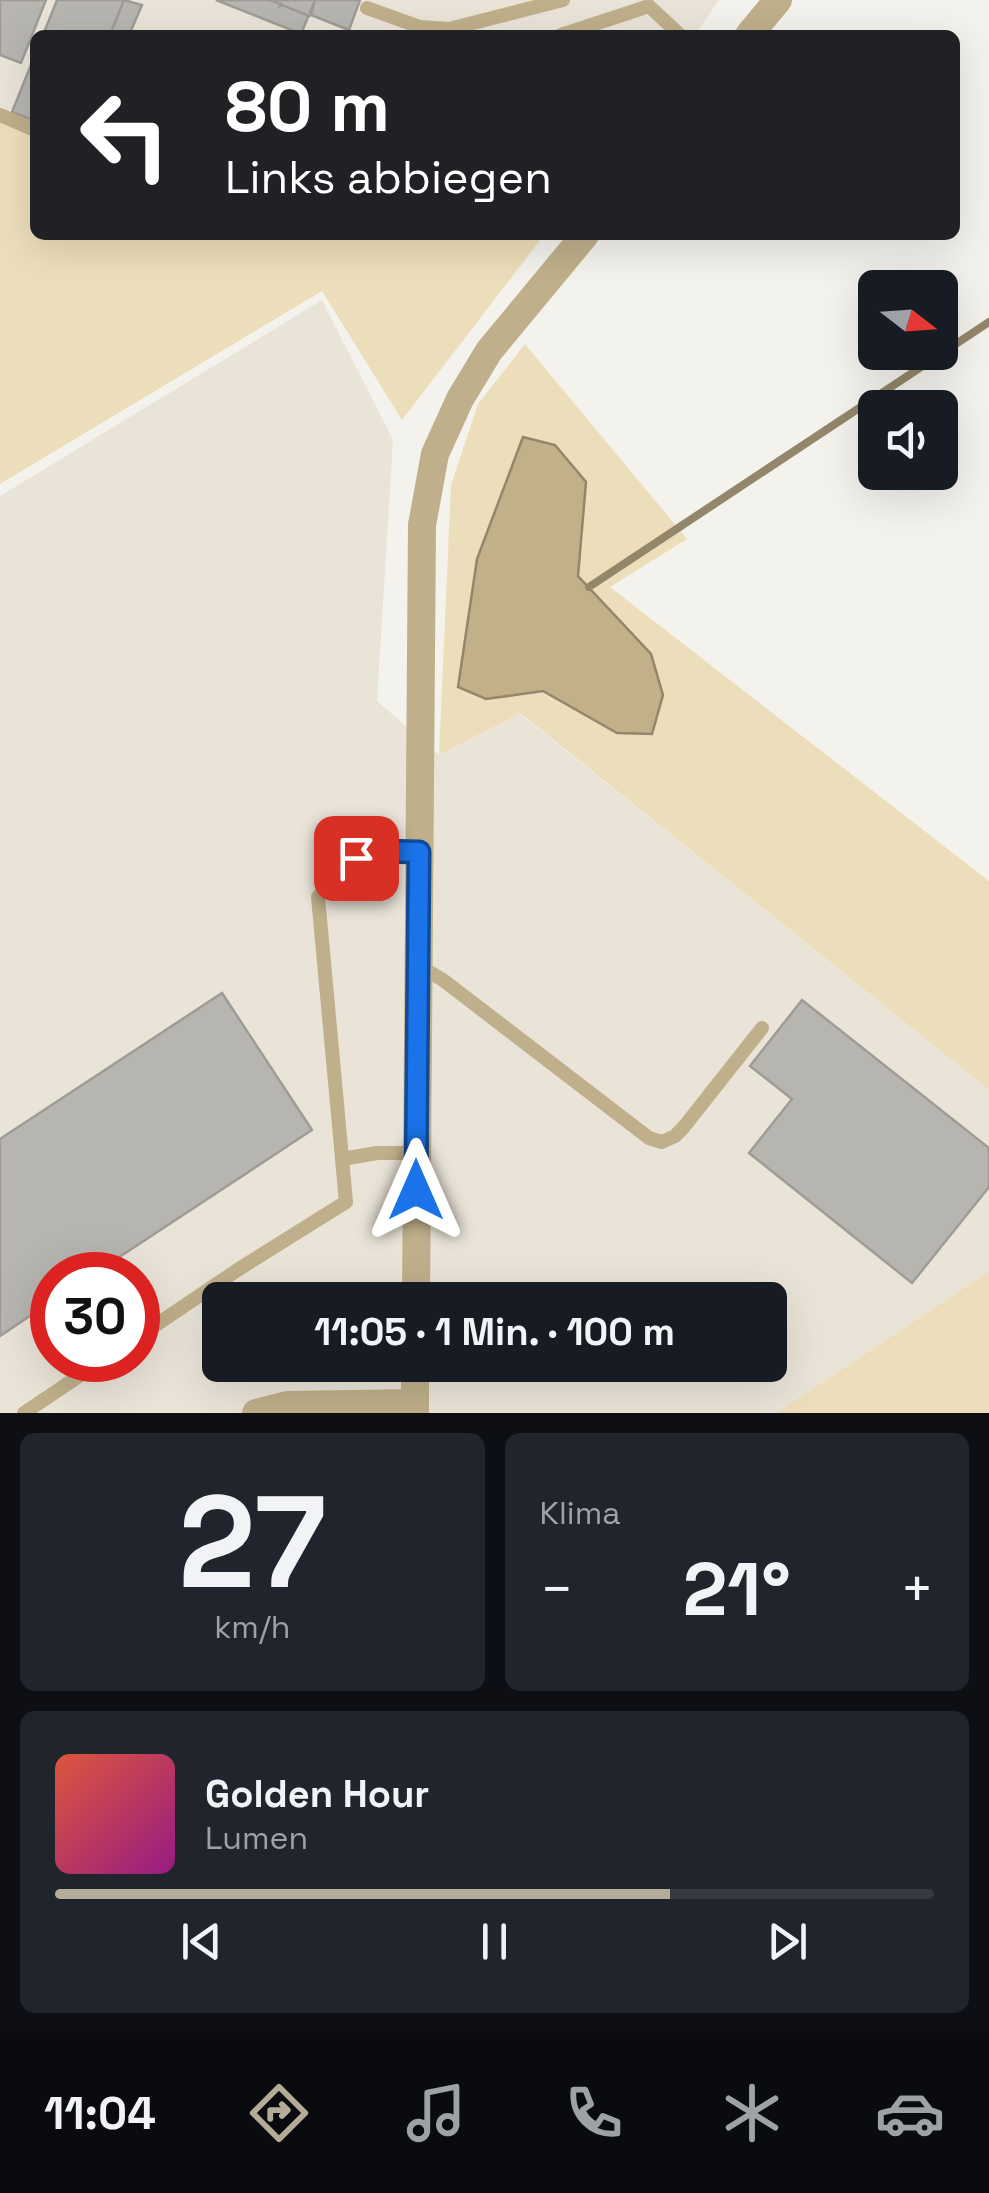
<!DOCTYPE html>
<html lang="de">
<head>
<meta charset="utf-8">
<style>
  body { margin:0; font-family:"Space Grotesk",sans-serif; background:#20242c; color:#f1f3f6; height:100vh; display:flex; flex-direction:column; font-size:38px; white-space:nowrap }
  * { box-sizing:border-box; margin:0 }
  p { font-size:32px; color:#9ea1a6 }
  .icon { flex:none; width:55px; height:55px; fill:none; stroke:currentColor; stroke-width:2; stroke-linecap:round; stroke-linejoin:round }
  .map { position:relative; height:1413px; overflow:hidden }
  .details { display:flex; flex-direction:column; gap:20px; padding:20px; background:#0d0f14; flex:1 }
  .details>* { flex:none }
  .banner { position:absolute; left:30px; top:30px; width:930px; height:210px; border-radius:15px; box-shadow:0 10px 40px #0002; background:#202124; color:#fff; overflow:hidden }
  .needle { width:65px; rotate:107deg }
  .controls { position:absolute; left:858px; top:270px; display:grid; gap:20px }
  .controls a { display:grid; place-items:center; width:100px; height:100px; border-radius:15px; background:#171b24; box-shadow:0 10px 40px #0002; font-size:50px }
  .speed { position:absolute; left:30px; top:1252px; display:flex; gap:20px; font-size:50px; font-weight:700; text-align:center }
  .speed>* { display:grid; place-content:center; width:130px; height:130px; border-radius:50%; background:#171b24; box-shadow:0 10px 40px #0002; line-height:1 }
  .speed .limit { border:15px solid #d22; background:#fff; color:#111 }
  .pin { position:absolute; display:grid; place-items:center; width:85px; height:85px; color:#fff; margin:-42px; border-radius:20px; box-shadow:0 5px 15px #0006 }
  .me { position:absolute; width:110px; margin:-55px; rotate:0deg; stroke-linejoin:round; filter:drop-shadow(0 0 8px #0008) }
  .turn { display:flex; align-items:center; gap:35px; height:210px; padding:0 30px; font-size:45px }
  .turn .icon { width:130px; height:130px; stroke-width:2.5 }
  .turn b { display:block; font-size:70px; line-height:85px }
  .big { font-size:75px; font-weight:700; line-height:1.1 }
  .details .widget { flex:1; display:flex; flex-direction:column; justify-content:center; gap:15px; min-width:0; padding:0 35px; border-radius:15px; background:#20242c }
  .details .dial { align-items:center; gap:0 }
  .dial b { font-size:130px; line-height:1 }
  .song { display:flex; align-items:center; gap:30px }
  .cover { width:120px; height:120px; border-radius:15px; background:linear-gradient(135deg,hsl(10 70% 55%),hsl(310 70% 35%)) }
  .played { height:10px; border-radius:5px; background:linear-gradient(90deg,#b4ac98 70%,#363941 70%) }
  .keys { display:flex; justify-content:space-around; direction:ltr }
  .heat { display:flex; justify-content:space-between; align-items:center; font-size:55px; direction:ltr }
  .details .tiles { flex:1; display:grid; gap:20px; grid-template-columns:1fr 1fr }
  .widget:last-child { grid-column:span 2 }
  .trip { position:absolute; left:202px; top:1282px; width:585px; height:100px; border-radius:15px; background:#171b24; box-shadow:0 10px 40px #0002; font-weight:700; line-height:100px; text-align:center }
  .tabs { display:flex; height:160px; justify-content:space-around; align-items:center; background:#090b0e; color:#9ea1a6 }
  .tabs .icon { width:70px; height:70px }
  .tabs .active { color:#b4ac98 }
  .tabs b { font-size:45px; color:#f1f3f6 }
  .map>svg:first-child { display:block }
  .built { fill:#eae4d8; fill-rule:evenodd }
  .green { fill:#eddebb }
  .water { fill:#c2b088; stroke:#93866a; stroke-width:2.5 }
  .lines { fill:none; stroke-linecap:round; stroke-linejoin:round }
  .stream { stroke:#93866a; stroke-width:8 }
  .building { fill:#b7b5af; stroke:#9f9c97; stroke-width:2.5 }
  .lane { stroke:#bfaf8a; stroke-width:14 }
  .street { stroke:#bfaf8a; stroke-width:28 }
  .route-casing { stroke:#114b97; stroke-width:25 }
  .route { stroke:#1a73e8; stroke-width:18 }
</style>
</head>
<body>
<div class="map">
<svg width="989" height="1413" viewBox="0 0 989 1413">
  <rect width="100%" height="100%" fill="#f4f2ec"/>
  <path class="built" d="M0 0H719L695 35H35V136L0 122Z
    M322 300 393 440 377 701 439 755 519 713 989 1090V1271L776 1413H0V496ZM52 1275H138V1360H52ZM220 1300H770V1365H220Z"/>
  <path class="green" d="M0 122 35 136V235H544L402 420 322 291 0 484Z
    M525 344 687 539 610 587 989 881V1090L520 713 439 755 451 485 478 404Z
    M989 1271V1413H776Z"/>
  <path class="water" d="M523 437 555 445 586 482 578 576 651 654 663 695 652 734 617 733 543 691 486 699 458 687 477 559Z"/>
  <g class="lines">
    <path class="stream" d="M589 587 989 322"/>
  </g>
  <path class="building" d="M0 0H46L21 63 0 55Z
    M57 0H124L110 35H43Z
    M124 0 142 5 129 35H110Z
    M216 0H269L281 4 280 6 282 5 307 15 308 17 301 34Z
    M269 0H315L310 13 312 14 308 17 307 15 282 5 280 6 281 4Z
    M315 0H360L349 30 311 15Z
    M35 55V121L12 112Z
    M222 993 312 1130 92 1275H52V1301L0 1336V1139Z
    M802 1000 989 1148V1187L912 1283 749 1153 792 1099 750 1066Z"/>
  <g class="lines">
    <path class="lane" d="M367 8 420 27 449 29 563 0
      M561 35 649 6 680 35
      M0 115 35 130
      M419 966 443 980 649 1138 662 1142 675 1136 683 1128 762 1028
      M342 1159 377 1153H417
      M138 1337 239 1269 346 1202 318 897C360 855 357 851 419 852
      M24 1413 103 1360"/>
    <path class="street" d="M749 35 778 0
      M416 1300 422 525 435 454 460 399 489 351 585 235
      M256 1413 287 1405 415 1403
      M415 1413V1365"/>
  </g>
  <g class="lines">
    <g class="route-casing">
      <path id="route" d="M356 858 379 851 419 852 416 1190"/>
    </g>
    <use href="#route" class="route"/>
  </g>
</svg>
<div class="controls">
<a><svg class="needle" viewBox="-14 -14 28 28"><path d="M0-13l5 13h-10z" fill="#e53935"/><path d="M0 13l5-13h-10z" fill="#9ea1a6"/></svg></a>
<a><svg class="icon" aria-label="sound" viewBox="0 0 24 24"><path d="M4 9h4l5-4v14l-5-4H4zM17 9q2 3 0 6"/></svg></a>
</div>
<div class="speed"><div class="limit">30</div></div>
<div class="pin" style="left:356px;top:858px;background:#d93025"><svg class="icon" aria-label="arrive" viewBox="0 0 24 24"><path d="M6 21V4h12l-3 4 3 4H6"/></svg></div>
<svg class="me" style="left:416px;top:1190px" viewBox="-20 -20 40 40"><path d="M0-17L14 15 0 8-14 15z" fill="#1a73e8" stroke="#fff" stroke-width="4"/></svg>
<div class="trip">11:05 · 1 Min. · 100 m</div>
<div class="banner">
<div class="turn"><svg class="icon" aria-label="left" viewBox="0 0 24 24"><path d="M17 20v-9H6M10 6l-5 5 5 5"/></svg><div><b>80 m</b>Links abbiegen</div></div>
</div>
</div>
<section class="details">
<div class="tiles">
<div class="widget dial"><b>27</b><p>km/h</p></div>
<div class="widget"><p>Klima</p>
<div class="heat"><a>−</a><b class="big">21°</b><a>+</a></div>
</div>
<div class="widget">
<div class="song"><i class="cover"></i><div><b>Golden Hour</b><p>Lumen</p></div></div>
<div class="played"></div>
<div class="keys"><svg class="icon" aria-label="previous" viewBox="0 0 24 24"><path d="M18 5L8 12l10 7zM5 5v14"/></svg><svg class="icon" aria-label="pause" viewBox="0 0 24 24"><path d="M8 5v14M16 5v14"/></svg><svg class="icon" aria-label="next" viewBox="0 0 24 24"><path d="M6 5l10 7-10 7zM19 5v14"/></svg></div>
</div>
</div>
</section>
<nav class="tabs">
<b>11:04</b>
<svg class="icon active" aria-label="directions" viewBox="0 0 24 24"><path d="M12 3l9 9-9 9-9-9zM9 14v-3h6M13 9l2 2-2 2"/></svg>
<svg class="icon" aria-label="music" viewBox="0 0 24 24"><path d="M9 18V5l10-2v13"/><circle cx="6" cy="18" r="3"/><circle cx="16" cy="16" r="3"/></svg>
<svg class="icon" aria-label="phone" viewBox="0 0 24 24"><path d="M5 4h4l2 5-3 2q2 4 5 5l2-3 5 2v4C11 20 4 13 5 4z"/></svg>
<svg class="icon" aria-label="climate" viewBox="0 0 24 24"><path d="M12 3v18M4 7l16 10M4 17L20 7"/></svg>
<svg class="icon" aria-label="car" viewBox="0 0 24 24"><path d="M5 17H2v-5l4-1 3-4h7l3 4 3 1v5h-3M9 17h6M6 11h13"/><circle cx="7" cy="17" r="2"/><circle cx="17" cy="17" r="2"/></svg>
</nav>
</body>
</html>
